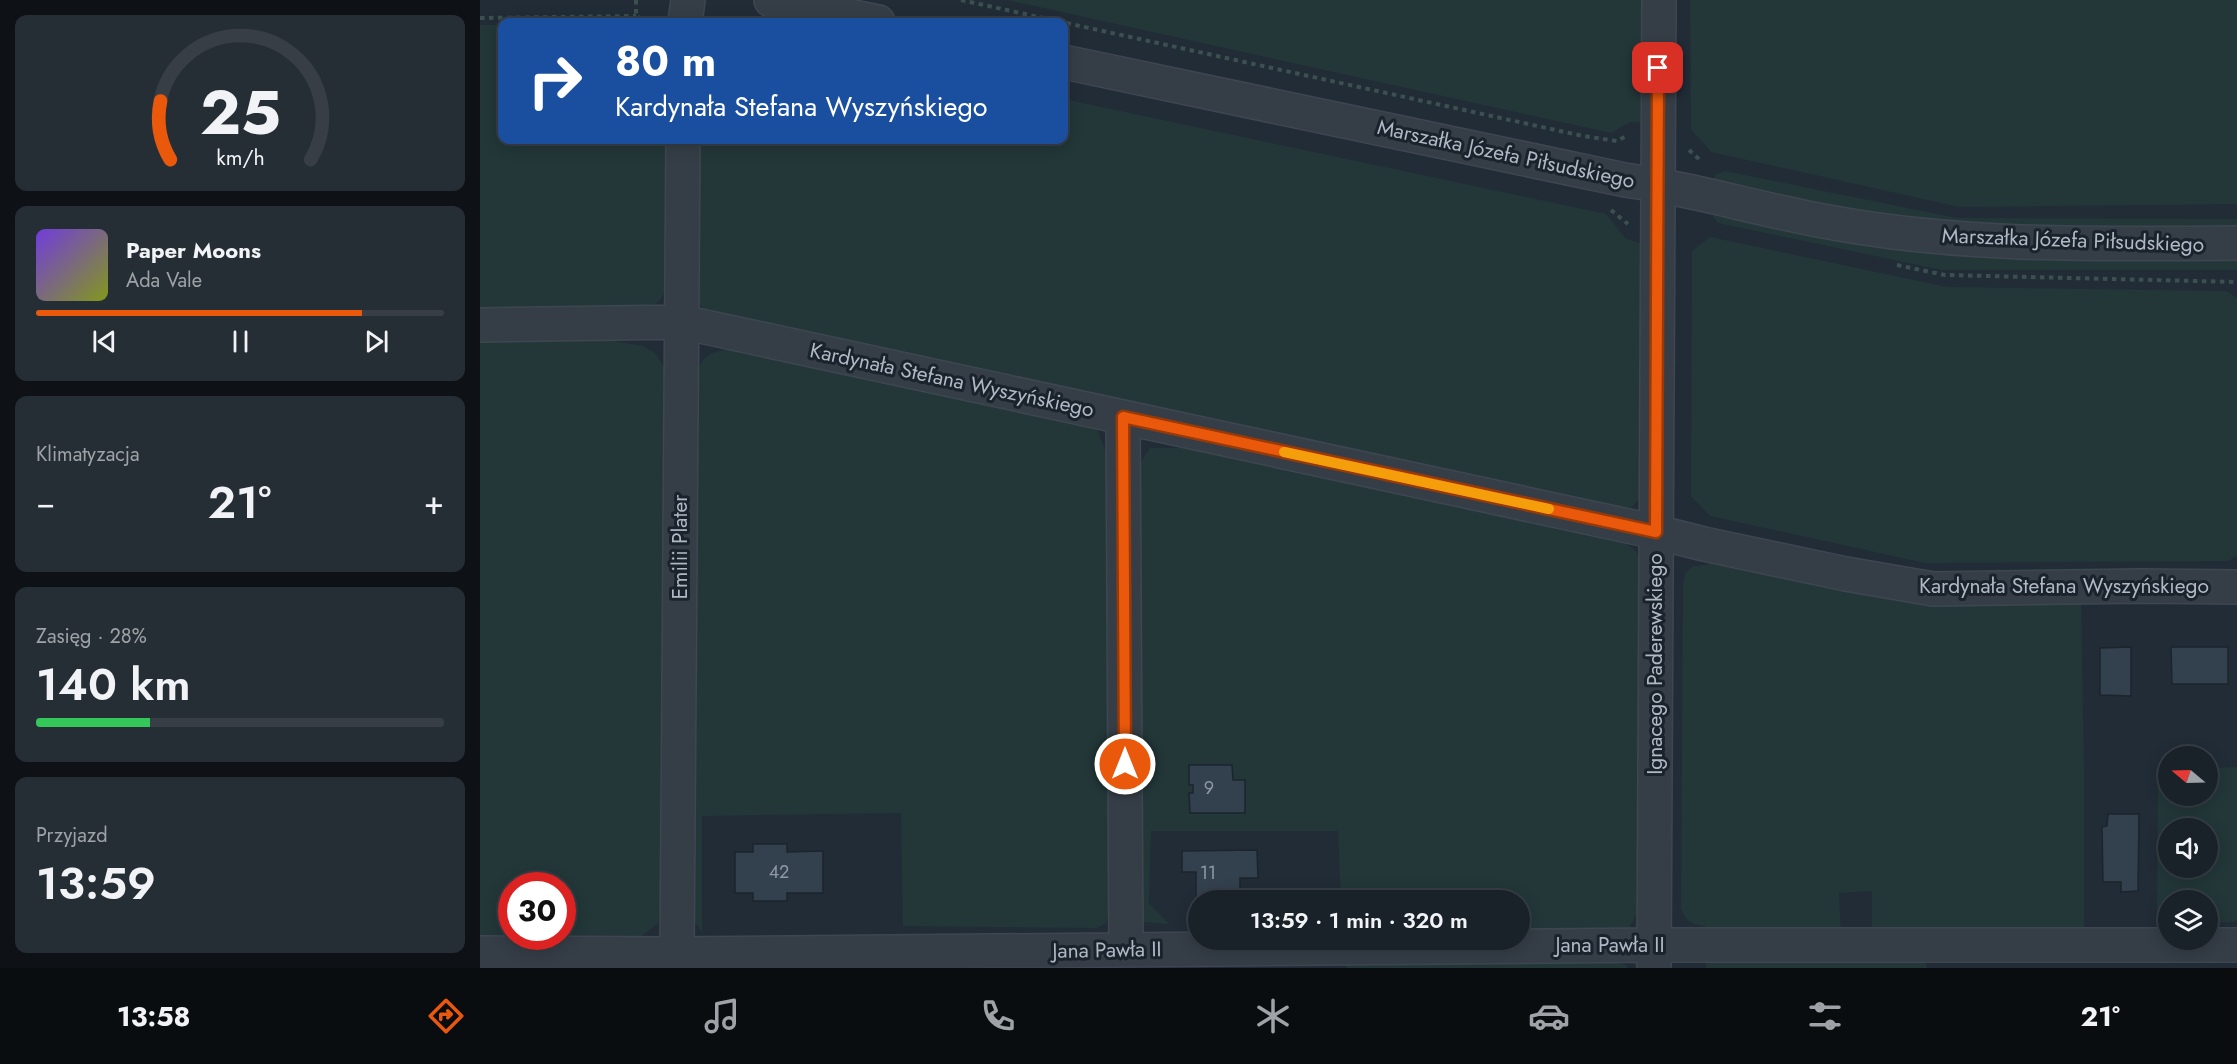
<!DOCTYPE html>
<html lang="pl">
<head>
<meta charset="utf-8">
<style>
  body { margin:0; font-family:Jost,sans-serif; background:#262e35; color:#f1f3f6; height:100vh; display:flex; flex-direction:column; font-size:22px; white-space:nowrap }
  * { box-sizing:border-box; margin:0 }
  p { font-size:20px; color:#9fa3a8 }
  .icon { flex:none; width:33px; height:33px; fill:none; stroke:currentColor; stroke-width:2; stroke-linecap:round; stroke-linejoin:round }
  .map { position:relative; flex:1; overflow:hidden }
  .details { display:flex; flex-direction:column; gap:15px; padding:15px; background:#0e1217; width:480px }
  .details>* { flex:none }
  .banner { position:absolute; left:18px; top:18px; width:570px; height:126px; border-radius:12px; box-shadow:0 3px 15px #0003,0 0 0 2px #373e46; background:#1a4fa0; color:#fff; overflow:hidden }
  .needle { width:39px; rotate:289deg }
  .controls { position:absolute; left:1678px; top:746px; display:grid; gap:12px }
  .controls a { display:grid; place-items:center; width:60px; height:60px; border-radius:50%; background:#192129; box-shadow:0 3px 15px #0003,0 0 0 2px #373e46; font-size:30px }
  .speed { position:absolute; left:18px; top:872px; display:flex; gap:12px; font-size:30px; font-weight:700; text-align:center }
  .speed>* { display:grid; place-content:center; width:78px; height:78px; border-radius:50%; background:#192129; box-shadow:0 3px 15px #0003,0 0 0 2px #373e46; line-height:1 }
  .speed .limit { border:9px solid #d22; background:#fff; color:#111 }
  .pin { position:absolute; display:grid; place-items:center; width:51px; height:51px; color:#fff; margin:-26px; border-radius:12px; box-shadow:0 3px 9px #0006 }
  .me { position:absolute; width:66px; margin:-33px; rotate:0deg; stroke-linejoin:round; filter:drop-shadow(0 0 4px #0008) }
  .turn { display:flex; align-items:center; gap:21px; height:126px; padding:0 18px; font-size:27px }
  .turn .icon { width:78px; height:78px; stroke-width:2.5 }
  .turn b { display:block; font-size:42px; line-height:51px }
  .big { font-size:45px; font-weight:600; line-height:1.1 }
  .details .widget { flex:1; display:flex; flex-direction:column; justify-content:center; gap:9px; min-width:0; padding:0 21px; border-radius:12px; background:#262e35 }
  .details .dial { align-items:center; gap:0 }
  .dial svg { height:156px; overflow:visible; fill:none; stroke:#373e46; stroke-width:7; stroke-linecap:round; text-anchor:middle }
  .dial text { fill:#f1f3f6; stroke:none }
  .song { display:flex; align-items:center; gap:18px }
  .cover { width:72px; height:72px; border-radius:9px; background:linear-gradient(135deg,hsl(260 70% 55%),hsl(70 70% 35%)) }
  .played { height:6px; border-radius:3px; background:linear-gradient(90deg,#ea580c 80%,#373e46 80%) }
  .keys { display:flex; justify-content:space-around; direction:ltr }
  .heat { display:flex; justify-content:space-between; align-items:center; font-size:33px; direction:ltr }
  .charge { height:9px; border-radius:4px; background:linear-gradient(90deg,#34c759 28%,#373e46 0) }
  .trip { position:absolute; left:708px; top:890px; width:342px; height:60px; border-radius:30px; background:#192129; box-shadow:0 3px 15px #0003,0 0 0 2px #373e46; font-weight:600; line-height:60px; text-align:center }
  .tabs { display:flex; height:96px; justify-content:space-around; align-items:center; background:#0a0d10; color:#9fa3a8 }
  .tabs .icon { width:42px; height:42px }
  .tabs .current { color:#ea580c }
  .tabs b { font-size:27px; color:#f1f3f6 }
  main { display:flex; flex:1; min-height:0 }
  .map>svg:first-child { display:block }
  .green { fill:#233738; fill-rule:evenodd }
  .building { fill:#33404e; stroke:#1c252e; stroke-width:1.5 }
  .lines { fill:none; stroke-linecap:round; stroke-linejoin:round }
  .minor-casing { stroke:#3e4751; stroke-width:36 }
  .path { stroke:#3c5050; stroke-width:4; stroke-dasharray:4.5 4.5; stroke-linecap:butt }
  .minor { stroke:#353e47; stroke-width:33 }
  .route-casing { stroke:#983908; stroke-width:15 }
  .route { stroke:#ea580c; stroke-width:10 }
  .slow { stroke:#f59e0b; stroke-width:10 }
  .labels { text-anchor:middle; stroke-width:6; stroke-linejoin:round; paint-order:stroke }
  .number-label { font-size:18px; fill:#8e99a4 }
  .street-label { font-size:21px; fill:#afb9c4; stroke:#1a232c }
</style>
</head>
<body>
<main>
<section class="details">
<div class="widget dial"><svg viewBox="0 0 100 80">
<path d="M14 69A42 42 0 1 1 86 69"/>
<path d="M14 69A42 42 0 0 1 9 39" stroke="#ea580c"/>
<text x="50" y="56" font-size="32" font-weight="700">25</text>
<text x="50" y="72" font-size="11">km/h</text>
</svg></div>
<div class="widget">
<div class="song"><i class="cover"></i><div><b>Paper Moons</b><p>Ada Vale</p></div></div>
<div class="played"></div>
<div class="keys"><svg class="icon" aria-label="previous" viewBox="0 0 24 24"><path d="M18 5L8 12l10 7zM5 5v14"/></svg><svg class="icon" aria-label="pause" viewBox="0 0 24 24"><path d="M8 5v14M16 5v14"/></svg><svg class="icon" aria-label="next" viewBox="0 0 24 24"><path d="M6 5l10 7-10 7zM19 5v14"/></svg></div>
</div>
<div class="widget"><p>Klimatyzacja</p>
<div class="heat"><a>−</a><b class="big">21°</b><a>+</a></div>
</div>
<div class="widget"><p>Zasięg · 28%</p><b class="big">140 km</b><div class="charge"></div></div>
<div class="widget"><p>Przyjazd</p><b class="big">13:59</b></div>
</section>
<div class="map">
<svg width="1757" height="968" viewBox="0 0 1757 968">
  <rect width="100%" height="100%" fill="#212c37"/>
  <path class="green" d="M527 0H1163L1165 123 1150 122 1131 133Z
    M1210 0H1757V204L1479 207 1231 152 1211 129Z
    M0 25H22V140H187V282C183 299 179 304 163 311H0Z
    M584 99 1126 214 1146 239 1161 243 1163 494 1152 507 1129 513 230 320 216 299V140H584Z
    M1245 171 1477 218 1757 219V226H1483L1411 222 1231 187 1235 175Z
    M1232 215 1413 247 1757 254V270H1462L1238 223Z
    M1230 237 1467 287 1746 291 1757 298V555L1749 561 1445 563 1230 516 1211 496 1212 251Z
    M111 337 163 346 175 353 186 369 180 786 183 913 177 924 156 940 0 937V338ZM32 885H82V936H32Z
    M246 349 593 422 617 429 626 453 633 903 626 923 617 928 423 926 421 813 222 816V932L209 914 213 384C220 361 222 355 246 349Z
    M670 448H716L1140 539 1157 552 1164 578 1162 906 1148 929 1040 934V900H861L858 831H671L669 904 689 924 664 922 657 908 656 469Z
    M1229 558 1601 601 1604 770V934L1392 933V891L1359 893 1361 935 1227 933 1225 926C1211 924 1206 922 1201 908L1203 584 1205 574 1213 566 1227 565Z
    M1757 767V920L1754 922 1728 923V900H1689V923H1677L1678 769 1689 768V795H1728V768ZM1689 828H1728V867H1689Z
    M1445 959 1447 968H1226V961Z
    M1128 960 1146 965 1148 968H868L865 965Z"/>
  <path class="building" d="M1651 647V696L1620 695V648Z
    M1691 647H1748V684H1692Z
    M709 765H752L753 780H765V813H710L709 793H713V785H709Z
    M1628 814H1659L1658 891 1641 892V882H1623L1622 827 1627 826Z
    M273 844H307V852L343 851V893H307V901H273V893H255V852H273Z
    M777 850 778 878H760V900H716V872H702V851Z"/>
  <g class="lines">
    <g class="minor-casing">
      <path id="minor" d="M291 0 398 22
        M205 22 208 0
        M584 62 1145 180C1215 189 1283 211 1354 223 1486 247 1623 244 1757 243
        M0 325 202 322 1176 532 1224 544 1366 574 1453 589 1661 586 1757 587
        M643 417 646 950
        M0 953 197 954 1174 945H1757
        M197 954 203 140
        M1174 966 1179 0"/>
    </g>
    <path class="path" d="M156 0V16L168 22
      M481 0 1103 136 1137 141 1148 135
      M0 18 156 16
      M250 22 268 21
      M1209 150 1221 161
      M1131 210 1148 224
      M1417 265 1465 275 1757 282"/>
    <use href="#minor" class="minor"/>
  </g>
  <g class="lines">
    <g class="route-casing">
      <path id="route" d="M645 764 643 417 1176 532 1178 68"/>
    </g>
    <use href="#route" class="route"/>
    <path class="slow" d="M804 452 1069 509"/>
  </g>
  <g class="labels">
    <g class="number-label">
      <text x="729" y="794">9</text>
      <text x="299" y="878">42</text>
      <text x="728" y="879">11</text>
    </g>
    <g class="street-label">
      <text transform="translate(1026 154) rotate(12)" y="7">Marszałka Józefa Piłsudskiego</text>
      <text transform="translate(1593 240) rotate(2)" y="7">Marszałka Józefa Piłsudskiego</text>
      <text transform="translate(472 380) rotate(12)" y="7">Kardynała Stefana Wyszyńskiego</text>
      <text transform="translate(200 547) rotate(-90)" y="7">Emilii Plater</text>
      <text x="1584" y="593">Kardynała Stefana Wyszyńskiego</text>
      <text transform="translate(1175 664) rotate(-90)" y="7">Ignacego Paderewskiego</text>
      <text x="1130" y="952">Jana Pawła II</text>
      <text transform="translate(627 950) rotate(-1)" y="7">Jana Pawła II</text>
    </g>
  </g>
</svg>
<div class="controls">
<a><svg class="needle" viewBox="-14 -14 28 28"><path d="M0-13l5 13h-10z" fill="#e53935"/><path d="M0 13l5-13h-10z" fill="#9fa3a8"/></svg></a>
<a><svg class="icon" aria-label="sound" viewBox="0 0 24 24"><path d="M4 9h4l5-4v14l-5-4H4zM17 9q2 3 0 6"/></svg></a>
<a><svg class="icon" aria-label="layers" viewBox="0 0 24 24"><path d="M12 4l9 5-9 5-9-5zM3 14l9 5 9-5"/></svg></a>
</div>
<div class="speed"><div class="limit">30</div></div>
<div class="pin" style="left:1178px;top:68px;background:#d93025"><svg class="icon" aria-label="arrive" viewBox="0 0 24 24"><path d="M6 21V4h12l-3 4 3 4H6"/></svg></div>
<svg class="me" style="left:645px;top:764px" viewBox="-20 -20 40 40"><circle r="17" fill="#ea580c" stroke="#fff" stroke-width="3"/><path d="M0-11L8 9 0 5-8 9z" fill="#fff"/></svg>
<div class="trip">13:59 · 1 min · 320 m</div>
<div class="banner">
<div class="turn"><svg class="icon" aria-label="right" viewBox="0 0 24 24"><path d="M7 20v-9h11M14 6l5 5-5 5"/></svg><div><b>80 m</b>Kardynała Stefana Wyszyńskiego</div></div>
</div>
</div>
</main>
<nav class="tabs">
<b>13:58</b>
<svg class="icon current" aria-label="directions" viewBox="0 0 24 24"><path d="M12 3l9 9-9 9-9-9zM9 14v-3h6M13 9l2 2-2 2"/></svg>
<svg class="icon" aria-label="music" viewBox="0 0 24 24"><path d="M9 18V5l10-2v13"/><circle cx="6" cy="18" r="3"/><circle cx="16" cy="16" r="3"/></svg>
<svg class="icon" aria-label="phone" viewBox="0 0 24 24"><path d="M5 4h4l2 5-3 2q2 4 5 5l2-3 5 2v4C11 20 4 13 5 4z"/></svg>
<svg class="icon" aria-label="climate" viewBox="0 0 24 24"><path d="M12 3v18M4 7l16 10M4 17L20 7"/></svg>
<svg class="icon" aria-label="car" viewBox="0 0 24 24"><path d="M5 17H2v-5l4-1 3-4h7l3 4 3 1v5h-3M9 17h6M6 11h13"/><circle cx="7" cy="17" r="2"/><circle cx="17" cy="17" r="2"/></svg>
<svg class="icon" aria-label="filters" viewBox="0 0 24 24"><path d="M4 7h16M4 17h16"/><circle cx="9" cy="7" r="2"/><circle cx="15" cy="17" r="2"/></svg>
<b>21°</b>
</nav>
</body>
</html>
